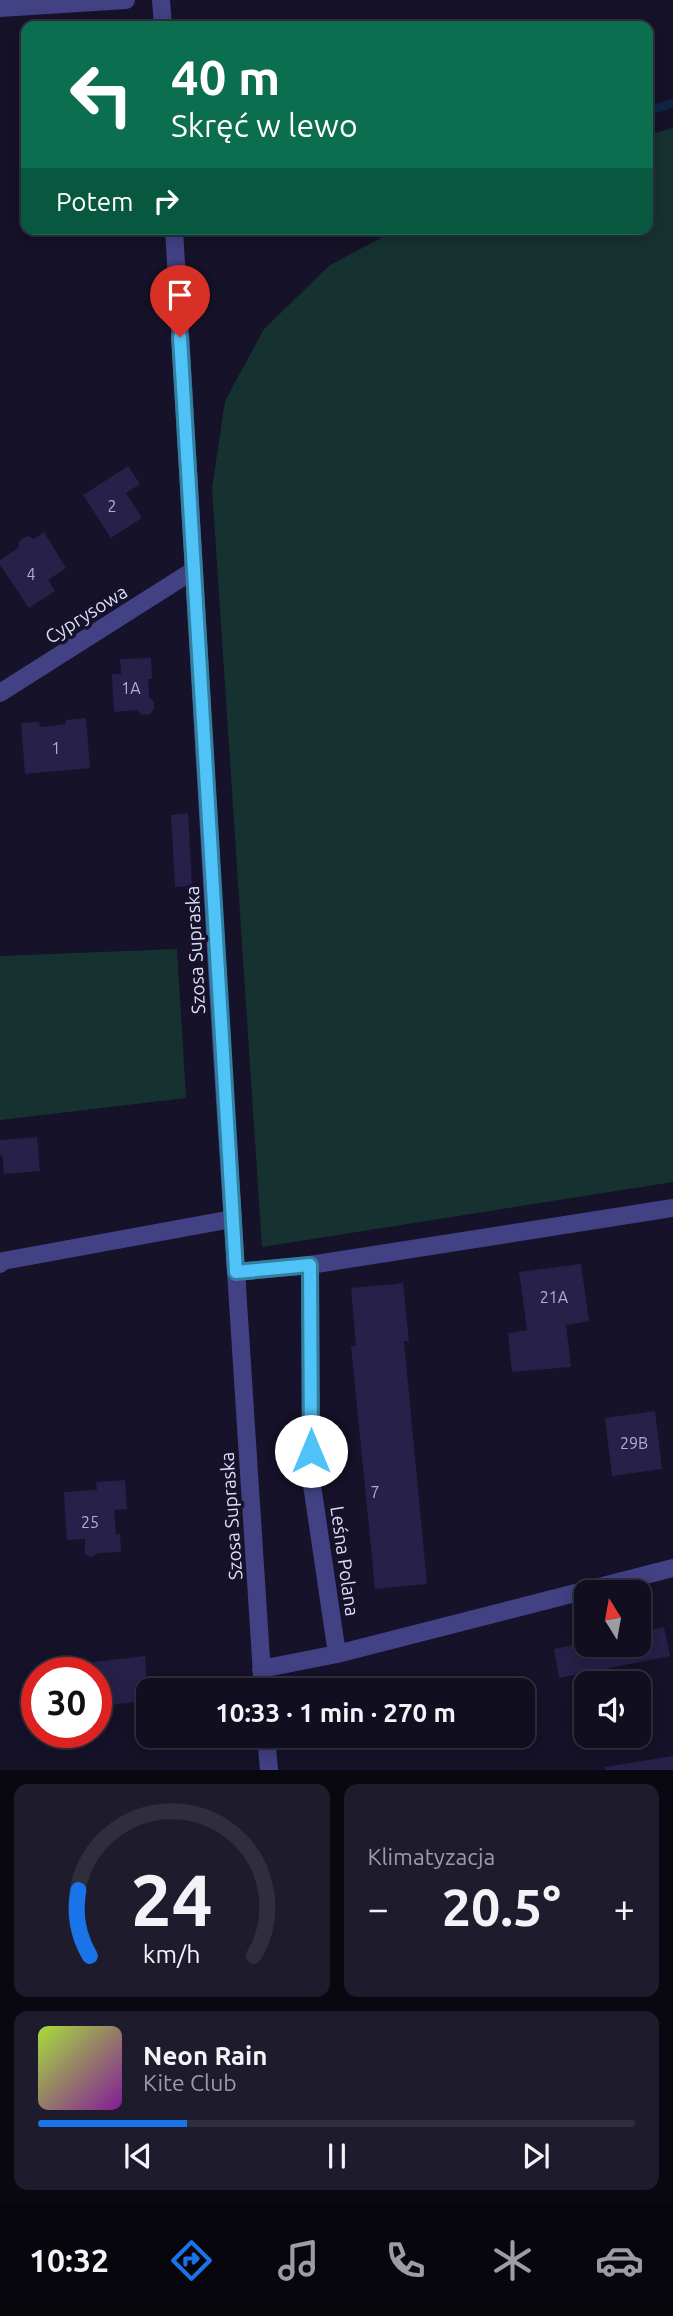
<!DOCTYPE html>
<html lang="pl">
<head>
<meta charset="utf-8">
<style>
  body { margin:0; font-family:Ubuntu,sans-serif; background:#1e1c2c; color:#f1f3f6; height:100vh; display:flex; flex-direction:column; font-size:26px; white-space:nowrap }
  * { box-sizing:border-box; margin:0 }
  p { font-size:23px; color:#9c9ca4 }
  .icon { flex:none; width:38px; height:38px; fill:none; stroke:currentColor; stroke-width:2; stroke-linecap:round; stroke-linejoin:round }
  .map { position:relative; height:1770px; overflow:hidden }
  .panel { display:flex; flex-direction:column; gap:14px; padding:14px; background:#090811; flex:1 }
  .panel>* { flex:none }
  .guide { position:absolute; left:21px; top:21px; width:632px; height:214px; border-radius:14px; box-shadow:0 4px 18px #0003,0 0 0 2px #302e3d; background:#0b6e4f; color:#fff; overflow:hidden }
  .needle { width:46px; rotate:349deg }
  .tools { position:absolute; left:574px; top:1580px; display:grid; gap:14px }
  .tools a { display:grid; place-items:center; width:77px; height:77px; border-radius:14px; background:#100e1f; box-shadow:0 4px 18px #0003,0 0 0 2px #302e3d; font-size:35px }
  .speed { position:absolute; left:21px; top:1657px; display:flex; gap:14px; font-size:35px; font-weight:700; text-align:center }
  .speed>* { display:grid; place-content:center; width:91px; height:91px; border-radius:50%; background:#100e1f; box-shadow:0 4px 18px #0003,0 0 0 2px #302e3d; line-height:1 }
  .speed .limit { border:10px solid #d22; background:#fff; color:#111 }
  .pin { position:absolute; display:grid; place-items:center; width:60px; height:60px; color:#fff; margin:-72px -30px; border-radius:50% 50% 50% 0; rotate:-45deg; box-shadow:0 0 7px #0007 }
  .pin .icon { rotate:45deg }
  .me { position:absolute; width:77px; margin:-38px; rotate:0deg; stroke-linejoin:round; filter:drop-shadow(0 0 5px #0008) }
  .turn { display:flex; align-items:center; gap:24px; height:147px; padding:0 35px; font-size:32px }
  .turn .icon { width:91px; height:91px; stroke-width:2.5 }
  .turn b { display:block; font-size:49px; line-height:60px }
  .then { display:flex; align-items:center; height:66px; padding:0 35px; background:#0003; gap:14px; font-size:26px }
  .big { font-size:52px; font-weight:700; line-height:1.1 }
  .panel .widget { flex:1; display:flex; flex-direction:column; justify-content:center; gap:10px; min-width:0; padding:0 24px; border-radius:14px; background:#1e1c2c }
  .panel .dial { align-items:center; gap:0 }
  .dial svg { height:182px; overflow:visible; fill:none; stroke:#302e3d; stroke-width:7; stroke-linecap:round; text-anchor:middle }
  .dial text { fill:#f1f3f6; stroke:none }
  .song { display:flex; align-items:center; gap:21px }
  .cover { width:84px; height:84px; border-radius:10px; background:linear-gradient(135deg,hsl(80 70% 55%),hsl(290 70% 35%)) }
  .played { height:7px; border-radius:4px; background:linear-gradient(90deg,#1a73e8 25%,#302e3d 25%) }
  .keys { display:flex; justify-content:space-around; direction:ltr }
  .heat { display:flex; justify-content:space-between; align-items:center; font-size:38px; direction:ltr }
  .panel .tiles { flex:1; display:grid; gap:14px; grid-template-columns:1fr 1fr }
  .widget:last-child { grid-column:span 2 }
  .trip { position:absolute; left:136px; top:1678px; width:399px; height:70px; border-radius:14px; background:#100e1f; box-shadow:0 4px 18px #0003,0 0 0 2px #302e3d; font-weight:700; line-height:70px; text-align:center }
  .tabs { display:flex; height:112px; justify-content:space-around; align-items:center; background:#06060c; color:#9c9ca4 }
  .tabs .icon { width:49px; height:49px }
  .tabs .selected { color:#1a73e8 }
  .tabs b { font-size:32px; color:#f1f3f6 }
  .map>svg:first-child { display:block }
  .green { fill:#163230 }
  .lines { fill:none; stroke-linecap:round; stroke-linejoin:round }
  .stream { stroke:#0f2545; stroke-width:9 }
  .building { fill:#272048 }
  .minor { stroke:#414184; stroke-width:18 }
  .route-casing { stroke:#337fa1; stroke-width:18 }
  .route { stroke:#4fc3f7; stroke-width:12 }
  .labels { text-anchor:middle; stroke-width:7; stroke-linejoin:round; paint-order:stroke }
  .number-label { font-size:16px; fill:#b1aecf }
  .street-label { font-size:19px; fill:#dfddfc; stroke:#151229 }
</style>
</head>
<body>
<div class="map">
<svg width="673" height="1770" viewBox="0 0 673 1770">
  <rect width="100%" height="100%" fill="#151229"/>
  <path class="green" d="M673 128V1182L262 1247 212 488 225 401 264 329 330 265 398 229H648V135Z
    M177 949 186 1098 0 1120V956Z"/>
  <g class="lines">
    <path class="stream" d="M648 111 673 103"/>
  </g>
  <path class="building" d="M128 466 140 484 126 493 142 518 111 538 83 495Z
    M44 532 66 568 48 580 55 591 29 608 0 565V560L18 548 19 541 27 536 34 539Z
    M151 658 152 679H148L149 697 154 702V709L150 714 142 715 137 710 114 712 112 674H121L120 659Z
    M86 718 90 768 25 774 21 723 39 722 40 727 66 724V720Z
    M188 813 192 886 175 887 171 815Z
    M37 1137 40 1171 4 1174 2 1155 0 1156V1140Z
    M581 1264 589 1321 566 1325 571 1367 512 1372 508 1333 527 1330 519 1272Z
    M385 1283 388 1285 403 1283 409 1341H404L427 1584 375 1589 351 1346H356L351 1288 385 1285Z
    M655 1411 662 1469 612 1476 605 1418Z
    M125 1480 127 1509 114 1510 116 1534H120L121 1552 98 1553 91 1557 85 1554V1539L67 1540 64 1492 97 1490 96 1482Z
    M664 1627 670 1656 559 1678 554 1649 586 1642V1645H639V1632Z
    M145 1656 148 1701 97 1706 96 1673H94V1662Z
    M673 1756V1770H605V1767Z"/>
  <g class="lines">
    <path class="minor" d="M161 0 163 26
      M0 8 126 0
      M174 229 222 1054 263 1690
      M0 693 194 570
      M0 1264 3 1261 232 1219
      M236 1272 310 1265 673 1208
      M337 1654 673 1568
      M261 1669 337 1654 311 1478 310 1265
      M266 1736 269 1770"/>
  </g>
  <g class="lines">
    <g class="route-casing">
      <path id="route" d="M180 337 236 1272 310 1265 311 1451"/>
    </g>
    <use href="#route" class="route"/>
  </g>
  <g class="labels">
    <g class="number-label">
      <text x="112" y="512">2</text>
      <text x="31" y="580">4</text>
      <text x="131" y="694">1A</text>
      <text x="56" y="754">1</text>
      <text x="554" y="1303">21A</text>
      <text x="634" y="1449">29B</text>
      <text x="375" y="1498">7</text>
      <text x="90" y="1528">25</text>
    </g>
    <g class="street-label">
      <text transform="translate(86 614) rotate(-32)" y="7">Cyprysowa</text>
      <text transform="translate(195 950) rotate(-93)" y="7">Szosa Supraska</text>
      <text transform="translate(231 1516) rotate(-94)" y="7">Szosa Supraska</text>
      <text transform="translate(345 1561) rotate(82)" y="7">Leśna Polana</text>
    </g>
  </g>
</svg>
<div class="tools">
<a><svg class="needle" viewBox="-14 -14 28 28"><path d="M0-13l5 13h-10z" fill="#e53935"/><path d="M0 13l5-13h-10z" fill="#9c9ca4"/></svg></a>
<a><svg class="icon" aria-label="sound" viewBox="0 0 24 24"><path d="M4 9h4l5-4v14l-5-4H4zM17 9q2 3 0 6"/></svg></a>
</div>
<div class="speed"><div class="limit">30</div></div>
<div class="pin" style="left:180px;top:337px;background:#d93025"><svg class="icon" aria-label="arrive" viewBox="0 0 24 24"><path d="M6 21V4h12l-3 4 3 4H6"/></svg></div>
<svg class="me" style="left:311px;top:1451px" viewBox="-20 -20 40 40"><circle r="19" fill="#fff"/><path d="M0-13L10 11 0 6-10 11z" fill="#4fc3f7"/></svg>
<div class="trip">10:33 · 1 min · 270 m</div>
<div class="guide">
<div class="turn"><svg class="icon" aria-label="left" viewBox="0 0 24 24"><path d="M17 20v-9H6M10 6l-5 5 5 5"/></svg><div><b>40 m</b>Skręć w lewo</div></div>
<div class="then">Potem<svg class="icon" aria-label="right" viewBox="0 0 24 24"><path d="M7 20v-9h11M14 6l5 5-5 5"/></svg></div>
</div>
</div>
<section class="panel">
<div class="tiles">
<div class="widget dial"><svg viewBox="0 0 100 80">
<path d="M14 69A42 42 0 1 1 86 69"/>
<path d="M14 69A42 42 0 0 1 9 40" stroke="#1a73e8"/>
<text x="50" y="56" font-size="32" font-weight="700">24</text>
<text x="50" y="72" font-size="11">km/h</text>
</svg></div>
<div class="widget"><p>Klimatyzacja</p>
<div class="heat"><a>−</a><b class="big">20.5°</b><a>+</a></div>
</div>
<div class="widget">
<div class="song"><i class="cover"></i><div><b>Neon Rain</b><p>Kite Club</p></div></div>
<div class="played"></div>
<div class="keys"><svg class="icon" aria-label="previous" viewBox="0 0 24 24"><path d="M18 5L8 12l10 7zM5 5v14"/></svg><svg class="icon" aria-label="pause" viewBox="0 0 24 24"><path d="M8 5v14M16 5v14"/></svg><svg class="icon" aria-label="next" viewBox="0 0 24 24"><path d="M6 5l10 7-10 7zM19 5v14"/></svg></div>
</div>
</div>
</section>
<nav class="tabs">
<b>10:32</b>
<svg class="icon selected" aria-label="directions" viewBox="0 0 24 24"><path d="M12 3l9 9-9 9-9-9zM9 14v-3h6M13 9l2 2-2 2"/></svg>
<svg class="icon" aria-label="music" viewBox="0 0 24 24"><path d="M9 18V5l10-2v13"/><circle cx="6" cy="18" r="3"/><circle cx="16" cy="16" r="3"/></svg>
<svg class="icon" aria-label="phone" viewBox="0 0 24 24"><path d="M5 4h4l2 5-3 2q2 4 5 5l2-3 5 2v4C11 20 4 13 5 4z"/></svg>
<svg class="icon" aria-label="climate" viewBox="0 0 24 24"><path d="M12 3v18M4 7l16 10M4 17L20 7"/></svg>
<svg class="icon" aria-label="car" viewBox="0 0 24 24"><path d="M5 17H2v-5l4-1 3-4h7l3 4 3 1v5h-3M9 17h6M6 11h13"/><circle cx="7" cy="17" r="2"/><circle cx="17" cy="17" r="2"/></svg>
</nav>
</body>
</html>
